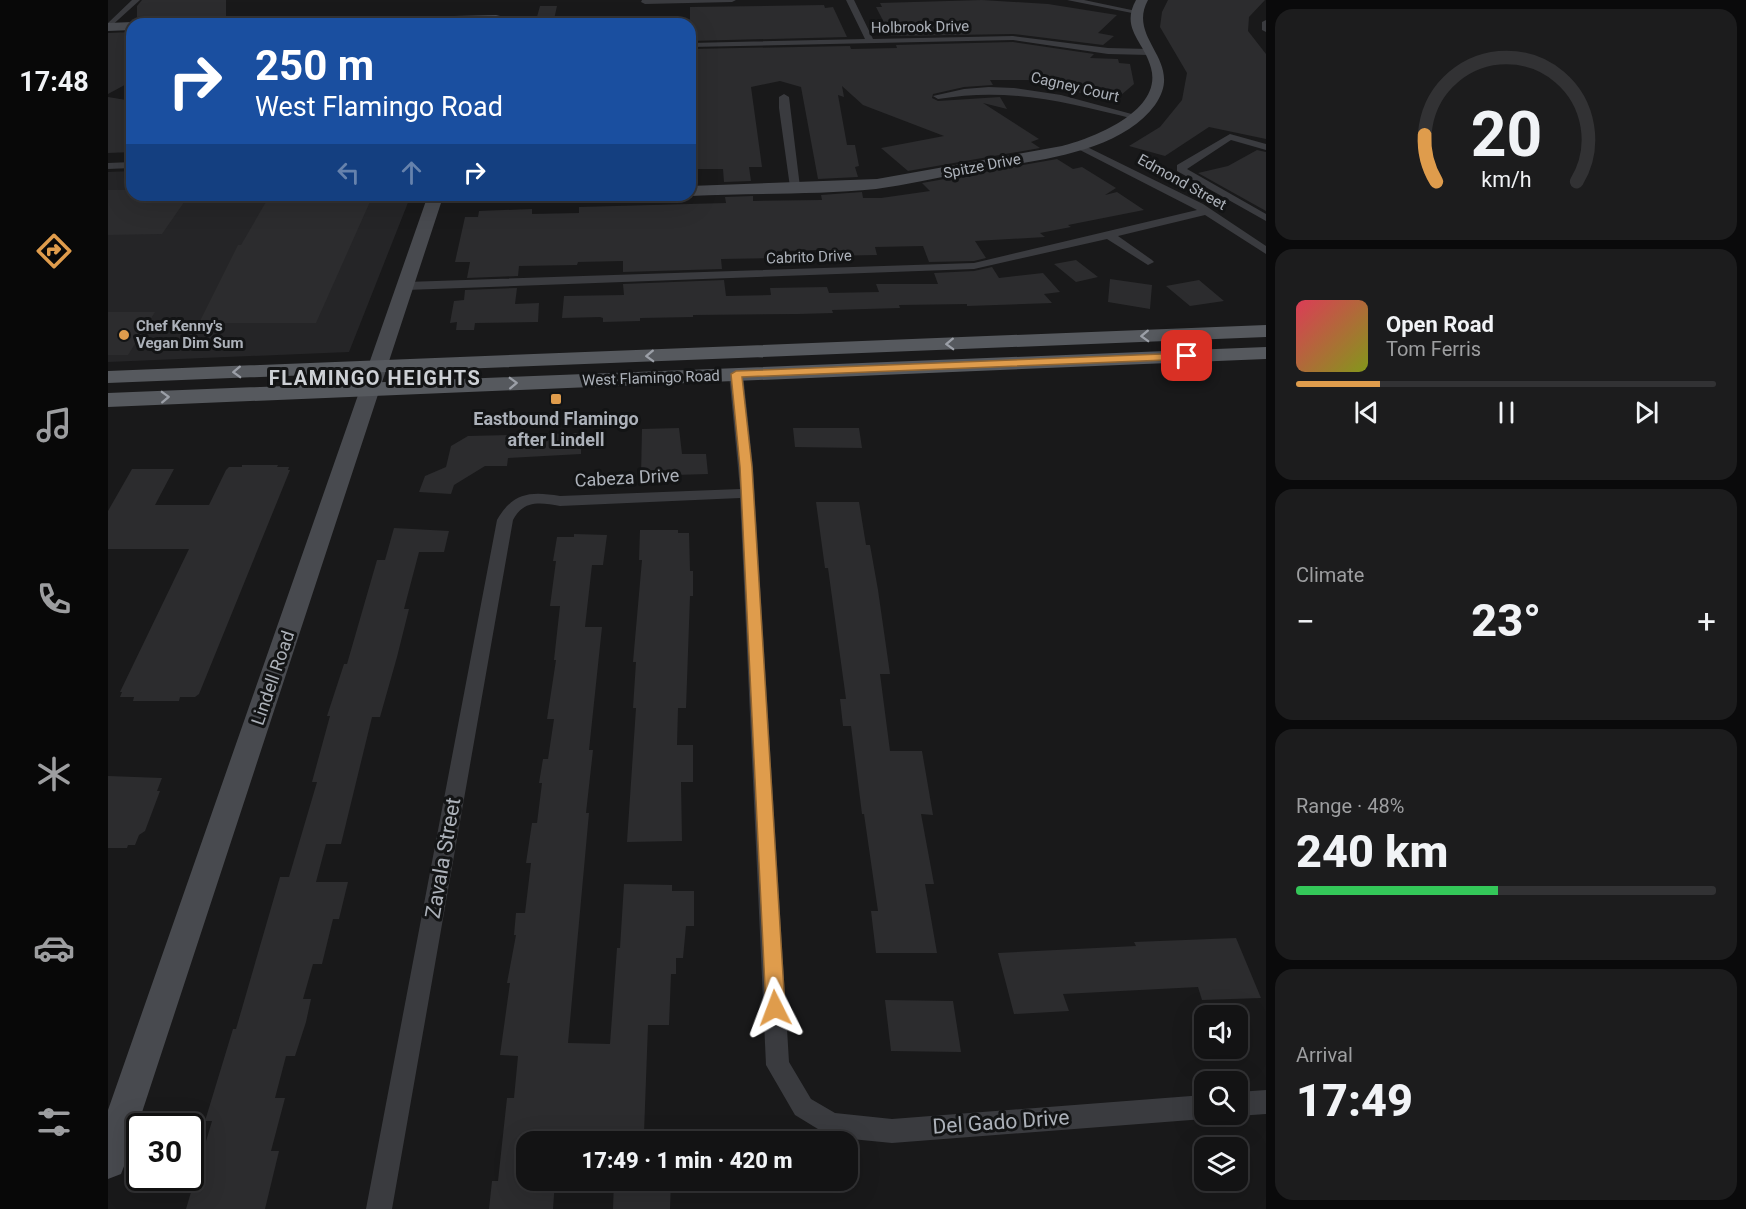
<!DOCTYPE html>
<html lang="en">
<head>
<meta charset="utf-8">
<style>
  body { margin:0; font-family:Roboto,sans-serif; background:#1c1c1d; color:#f1f3f6; height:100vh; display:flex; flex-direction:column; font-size:22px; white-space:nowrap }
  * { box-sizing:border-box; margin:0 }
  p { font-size:20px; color:#9d9ea0 }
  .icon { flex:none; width:33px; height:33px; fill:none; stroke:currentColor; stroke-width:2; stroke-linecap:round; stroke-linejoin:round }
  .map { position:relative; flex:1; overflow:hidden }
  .sheet { display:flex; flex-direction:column; gap:9px; padding:9px; background:#0a0a0b; width:480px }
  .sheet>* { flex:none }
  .hud { position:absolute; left:18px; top:18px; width:570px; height:183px; border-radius:18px; box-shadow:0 6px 24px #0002,0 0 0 2px #323234; background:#1a4fa0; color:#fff; overflow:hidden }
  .buttons { position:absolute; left:1086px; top:1005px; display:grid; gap:12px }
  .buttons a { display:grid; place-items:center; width:54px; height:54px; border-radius:12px; background:#131314; box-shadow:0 6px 24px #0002,0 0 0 2px #323234; font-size:30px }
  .speed { position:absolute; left:18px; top:1113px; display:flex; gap:12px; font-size:30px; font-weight:700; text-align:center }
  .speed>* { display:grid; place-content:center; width:78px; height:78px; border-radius:50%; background:#131314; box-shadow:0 6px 24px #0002,0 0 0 2px #323234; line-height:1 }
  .speed .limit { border:3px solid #111; border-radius:9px; background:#fff; color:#111 }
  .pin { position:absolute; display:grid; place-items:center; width:51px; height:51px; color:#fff; margin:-26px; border-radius:12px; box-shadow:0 3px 9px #0006 }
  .me { position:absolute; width:66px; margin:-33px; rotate:357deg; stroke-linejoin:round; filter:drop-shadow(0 0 4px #0008) }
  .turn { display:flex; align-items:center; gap:21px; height:126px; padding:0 30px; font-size:27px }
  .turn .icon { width:78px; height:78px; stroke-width:2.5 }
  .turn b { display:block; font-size:42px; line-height:51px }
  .lanes { display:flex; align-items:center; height:57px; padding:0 30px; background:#0003; justify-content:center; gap:30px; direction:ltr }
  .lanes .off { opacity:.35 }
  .big { font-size:45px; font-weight:800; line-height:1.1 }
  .sheet .tile { flex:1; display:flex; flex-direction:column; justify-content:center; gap:9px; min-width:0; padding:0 21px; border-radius:18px; background:#1c1c1d }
  .sheet .dial { align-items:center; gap:0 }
  .dial svg { height:156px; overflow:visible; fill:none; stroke:#323234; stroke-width:7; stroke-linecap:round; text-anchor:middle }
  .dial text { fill:#f1f3f6; stroke:none }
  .song { display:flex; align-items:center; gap:18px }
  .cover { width:72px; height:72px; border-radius:9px; background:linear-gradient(135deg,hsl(350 70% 55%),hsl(70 70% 35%)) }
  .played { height:6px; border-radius:3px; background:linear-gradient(90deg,#df9c4c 20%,#323234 20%) }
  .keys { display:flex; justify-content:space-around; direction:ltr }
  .heat { display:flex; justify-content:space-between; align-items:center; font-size:33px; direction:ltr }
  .charge { height:9px; border-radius:4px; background:linear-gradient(90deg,#34c759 48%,#323234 0) }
  .trip { position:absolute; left:408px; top:1131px; width:342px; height:60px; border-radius:18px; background:#131314; box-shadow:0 6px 24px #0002,0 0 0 2px #323234; font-weight:800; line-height:60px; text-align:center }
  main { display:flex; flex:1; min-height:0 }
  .menu { display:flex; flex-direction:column; width:108px; justify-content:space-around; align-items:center; background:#080808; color:#9d9ea0 }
  .menu .icon { width:42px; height:42px }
  .menu .selected { color:#df9c4c }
  .menu b { font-size:27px; color:#f1f3f6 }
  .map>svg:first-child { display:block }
  .built { fill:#252527 }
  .building { fill:#2c2c2e }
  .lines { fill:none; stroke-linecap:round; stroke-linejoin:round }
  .street { fill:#3a3b3f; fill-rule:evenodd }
  .secondary { fill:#484a4f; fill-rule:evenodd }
  .primary { fill:#56595e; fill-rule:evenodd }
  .oneway { stroke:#9b9fa7 }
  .route { fill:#df9c4c; stroke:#916531; stroke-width:1.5 }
  .poi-dot { fill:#df9c4c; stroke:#131415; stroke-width:2 }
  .labels { text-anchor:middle; stroke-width:6; stroke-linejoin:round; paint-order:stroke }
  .far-street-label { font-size:15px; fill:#acb1b9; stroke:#131415 }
  .far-poi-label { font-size:15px; font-weight:bold; fill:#acb1b9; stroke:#131415; text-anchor:start }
  .poi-label { font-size:18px; font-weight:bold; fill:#acb1b9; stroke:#131415 }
  .street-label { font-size:18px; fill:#acb1b9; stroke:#131415 }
  .far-district-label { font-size:20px; font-weight:bold; letter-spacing:1.5px; fill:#cdd0d5; stroke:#131415 }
  .near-street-label { font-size:21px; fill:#acb1b9; stroke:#131415 }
</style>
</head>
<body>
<main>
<nav class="menu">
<b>17:48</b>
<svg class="icon selected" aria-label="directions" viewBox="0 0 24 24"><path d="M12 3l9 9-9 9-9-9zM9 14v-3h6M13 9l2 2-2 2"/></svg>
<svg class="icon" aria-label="music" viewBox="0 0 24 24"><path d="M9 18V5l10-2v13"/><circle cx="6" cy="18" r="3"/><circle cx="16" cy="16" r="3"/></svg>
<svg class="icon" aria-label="phone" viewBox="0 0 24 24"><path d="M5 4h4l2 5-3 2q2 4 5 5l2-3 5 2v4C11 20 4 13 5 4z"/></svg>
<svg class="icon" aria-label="climate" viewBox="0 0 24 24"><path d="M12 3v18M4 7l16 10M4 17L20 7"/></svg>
<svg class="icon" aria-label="car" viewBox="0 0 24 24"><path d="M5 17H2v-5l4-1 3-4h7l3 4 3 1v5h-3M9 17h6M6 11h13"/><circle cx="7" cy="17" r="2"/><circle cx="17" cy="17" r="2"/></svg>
<svg class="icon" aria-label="filters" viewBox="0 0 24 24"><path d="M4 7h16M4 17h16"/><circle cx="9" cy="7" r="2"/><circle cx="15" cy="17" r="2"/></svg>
</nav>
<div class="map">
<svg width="1158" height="1209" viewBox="0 0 1158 1209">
  <rect width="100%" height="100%" fill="#19191a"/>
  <path class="built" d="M24 171V195H303L241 352 0 362V172Z"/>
  <path class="building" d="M34 0H118V16L29 17V6Z
    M874 0 940 4 1009 15 990 33 1006 36 995 45 905 34 783 36 768 7H774L772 3Z
    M1060 0H1157L1141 17 1140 31 1158 54V139L1101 127 1057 156 1021 146 1052 127 1074 100 1079 73 1052 27 1054 12Z
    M716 5 717 8 725 7 739 37 582 41V7Z
    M432 6H449L445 24H427Z
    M24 32V81L0 94V33Z
    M905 42 986 54 982 58 1010 59 1011 63 1022 64 1026 84 1006 101 920 80H882L885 85 856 87 825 94 824 98 830 101 892 97 899 109 875 103 931 139 923 142 932 148 800 171 773 148 836 136 755 105 734 86 736 97 730 95 739 145H747L751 166 747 167 750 177 710 179 693 87 672 81 643 87 654 167H641L643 181 616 182 615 169H582V49L742 46 743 49 789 48 788 45Z
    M0 97 24 101V152L0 153Z
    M1149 150 1158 152V211L1090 173 1120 166Z
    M949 159 965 169 974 167 1008 188 997 195 1009 192 1036 210 960 225 963 227 932 233 937 237 867 241 878 258 866 261 821 262 815 246 767 247 769 255 718 256 717 250 669 251 670 258 613 259 614 269 515 272V261L470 262 469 265 411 266 410 276 359 278 362 262H347L357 217H370L371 211 424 209V214L471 213V207L618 203 617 197 645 196V201L714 200 713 195 754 192 755 198H773L822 191 814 183Z
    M0 190H24V195H81L54 234 0 235Z
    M162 195H265L208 323H91L130 245H133Z
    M968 260 990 277 968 282 946 264Z
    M884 267 891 278 935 273 952 292 936 294 944 303 859 306V304L791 305 792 308 724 310 725 313 690 314 585 315V317L532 318V321L495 322V318L492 317 454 318 456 296 516 295 515 284 616 280 618 296 663 295 662 288 719 287 721 293 771 292 768 284H830L826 273 866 271Z
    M1002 279 1044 285 1042 309 1000 302Z
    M1091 280 1116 301 1082 306 1058 286Z
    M409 288 407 304 431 303 430 322 367 323 366 330H348L349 322 342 323 346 301 356 300 357 290Z
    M0 312H47L20 355H0Z
    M571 428 574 454H598L600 474 533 476 534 429Z
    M685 428H751L754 448 687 447Z
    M473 433V454L400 458 399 466H377L346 485 343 494 311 492 317 476 338 467 343 446 360 436Z
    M134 465H170L169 467H181L180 470H182L91 694 87 697H72L71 701H25L26 697H12L14 692H12L81 549H0V511L24 469H66L47 505H101L118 470 121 467H134Z
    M708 502H751L758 545H762L770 590 782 674H772L782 751H814L825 815 813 814 826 884H817L829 953H768L763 911H770L756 814H754L743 726H735L732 699H738L720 568H717Z
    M286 528 341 531 336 552H311L296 609H301L289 657 272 717H264L233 844H218L208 882H240L231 919H225L214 964H205L195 999H203L198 1022 187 1056H178L167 1098H177L163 1151H171L157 1209H78L104 1121H97L125 1029H128L172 877H181L209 782H204L222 716H219L236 664H239L269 560H277Z
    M532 530H570V533H581L582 571H585V596H582L578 708H570L569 745H585V782H573L574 841 519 842 528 708H525L528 662H525L534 560H531Z
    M466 534 499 535 495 565H484L477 627H494L481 750H485L478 813H481L460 1043 502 1044 509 948H512L516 884 564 885V891H586V926H578L575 958H568V974H563L561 1025H540L536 1133 452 1132 451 1142H418V1181H447L445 1209H381L384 1181H390L399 1098H406L410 1056 392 1055 402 983H399L408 935H406L408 913H417L423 863H418L424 823H429L434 783H431L435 759H440L446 719H439L448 660H446L452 606H442L448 561H445L449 537H466Z
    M0 776 54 778 49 791H52L37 831 31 835 27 845H20L19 848H0Z
    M1128 938 1153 998 1094 1000 1090 987 955 994 961 1011 906 1014 890 953 1028 946 1026 942Z
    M777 1000 845 1001 853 1052 783 1051Z
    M506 1180H563L562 1209H505Z"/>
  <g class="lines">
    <path class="street" d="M24 0H32L0 29V23Z
      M534 0H628L624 2 537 4 533 2Z
      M738 0H746L765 39 905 36 1000 48 1041 49 1045 52 1041 55 1000 54 905 40 582 47V43L757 39Z
      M959 0H976L1033 12 1029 14Z
      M1158 20V32L1154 30V22Z
      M881 87 906 88 953 95 1031 116 1026 119C958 102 901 87 830 99L825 96 856 89Z
      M676 94 681 97 692 187 687 190 682 187 671 108V97Z
      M1122 134 1158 144V150L1123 140 1079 169 1158 214V221L1069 171V165Z
      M971 143 1095 204 1158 246V254L1097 215 1010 236 1044 260 1046 262 1040 265 999 239 866 269 298 290 292 286 298 282 866 263 1089 210 968 148V144Z
      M24 162V168L0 169V163Z
      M628 370 635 374 645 467 681 1062 703 1099 727 1113 784 1119 1096 1095V1114L1104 1115 1096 1119 784 1143 723 1137 687 1115 658 1065 632 498 452 506C432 502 415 500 405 520L284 1209H258L389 520C405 492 423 491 452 496L632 489 621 374Z
      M1158 1090V1114L1130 1116 1127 1114H1130V1092Z"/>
    <path class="secondary" d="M1028 0H1040C1018 40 1078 61 1047 105 1010 156 915 162 858 172 828 178 798 185 768 189 707 195 644 193 582 196L580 195H582V186L769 179 954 146C985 138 1055 111 1043 68 1036 41 1012 29 1028 0Z
      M388 15 392 16V20L282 24H131L137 21Z
      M24 22 28 24H24V30L0 31V23Z
      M320 195H459L451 200 333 203 18 1161 13 1174 0 1179V1110Z"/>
    <path class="primary" d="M1158 325V337L0 383V371Z
      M1158 347V359L0 407V393Z"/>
  </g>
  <defs><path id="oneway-chevron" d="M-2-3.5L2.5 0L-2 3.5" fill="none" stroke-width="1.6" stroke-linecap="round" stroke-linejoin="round" transform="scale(1.5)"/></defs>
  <g class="oneway">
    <use href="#oneway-chevron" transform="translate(1037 336) rotate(178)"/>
    <use href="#oneway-chevron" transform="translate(842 344) rotate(178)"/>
    <use href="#oneway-chevron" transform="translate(542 356) rotate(178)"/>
    <use href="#oneway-chevron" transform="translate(129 372) rotate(178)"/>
    <use href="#oneway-chevron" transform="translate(405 383) rotate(-2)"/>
    <use href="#oneway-chevron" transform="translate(57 397) rotate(-2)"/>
  </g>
  <path class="route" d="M1079 353 1083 354V359L634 377 644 467 677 1008 674 1015 667 1017 661 1015 658 1008 632 467 623 374 628 371Z"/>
  <g class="poi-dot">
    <circle cx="16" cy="335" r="6"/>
    <rect x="442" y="393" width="12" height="12" rx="3"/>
  </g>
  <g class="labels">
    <g class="far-street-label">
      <text transform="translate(812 27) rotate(-1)" y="5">Holbrook Drive</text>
      <text transform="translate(967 87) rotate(13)" y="5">Cagney Court</text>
      <text transform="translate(874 166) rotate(-11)" y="5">Spitze Drive</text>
      <text transform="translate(1074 182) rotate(29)" y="5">Edmond Street</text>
      <text transform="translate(701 257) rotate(-2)" y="5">Cabrito Drive</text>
      <text transform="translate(543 378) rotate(-2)" y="5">West Flamingo Road</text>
    </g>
    <g class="far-poi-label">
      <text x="28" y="331">Chef Kenny's<tspan x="28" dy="17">Vegan Dim Sum</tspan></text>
    </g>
    <g class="poi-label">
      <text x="448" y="425">Eastbound Flamingo<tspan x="448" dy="21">after Lindell</tspan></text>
    </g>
    <g class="street-label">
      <text transform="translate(519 478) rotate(-3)" y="6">Cabeza Drive</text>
      <text transform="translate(165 678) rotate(-71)" y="6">Lindell Road</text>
    </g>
    <g class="far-district-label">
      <text x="267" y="385">FLAMINGO HEIGHTS</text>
    </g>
    <g class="near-street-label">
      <text transform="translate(335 858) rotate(-80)" y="7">Zavala Street</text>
      <text transform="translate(893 1122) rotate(-4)" y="7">Del Gado Drive</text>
    </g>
  </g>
</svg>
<div class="buttons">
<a><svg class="icon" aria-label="sound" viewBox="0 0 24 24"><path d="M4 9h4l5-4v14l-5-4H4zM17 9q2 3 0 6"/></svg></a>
<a><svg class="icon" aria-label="search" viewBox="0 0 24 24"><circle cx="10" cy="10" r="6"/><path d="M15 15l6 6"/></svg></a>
<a><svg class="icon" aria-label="layers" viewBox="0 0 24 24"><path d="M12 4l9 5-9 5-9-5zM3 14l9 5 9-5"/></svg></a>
</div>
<div class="speed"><div class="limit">30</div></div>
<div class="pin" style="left:1079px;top:356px;background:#d93025"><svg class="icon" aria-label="arrive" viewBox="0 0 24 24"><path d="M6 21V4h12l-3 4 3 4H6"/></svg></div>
<svg class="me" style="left:667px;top:1008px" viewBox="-20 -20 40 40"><path d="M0-17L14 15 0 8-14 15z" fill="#df9c4c" stroke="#fff" stroke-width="4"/></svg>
<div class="trip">17:49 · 1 min · 420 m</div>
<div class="hud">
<div class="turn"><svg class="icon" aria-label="right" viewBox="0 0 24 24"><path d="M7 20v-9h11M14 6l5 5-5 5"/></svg><div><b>250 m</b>West Flamingo Road</div></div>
<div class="lanes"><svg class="icon off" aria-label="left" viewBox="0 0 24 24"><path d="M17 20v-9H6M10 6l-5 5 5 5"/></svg><svg class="icon off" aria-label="ahead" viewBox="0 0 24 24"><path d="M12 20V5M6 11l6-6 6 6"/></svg><svg class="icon" aria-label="right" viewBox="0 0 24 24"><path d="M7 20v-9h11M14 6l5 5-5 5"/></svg></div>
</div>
</div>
<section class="sheet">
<div class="tile dial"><svg viewBox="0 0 100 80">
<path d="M14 69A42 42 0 1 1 86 69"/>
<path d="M14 69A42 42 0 0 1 8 45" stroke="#df9c4c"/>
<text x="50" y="56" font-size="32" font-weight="700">20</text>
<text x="50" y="72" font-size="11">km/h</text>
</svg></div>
<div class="tile">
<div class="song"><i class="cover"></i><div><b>Open Road</b><p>Tom Ferris</p></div></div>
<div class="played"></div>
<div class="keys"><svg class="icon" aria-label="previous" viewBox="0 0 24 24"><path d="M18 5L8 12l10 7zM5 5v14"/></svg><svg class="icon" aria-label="pause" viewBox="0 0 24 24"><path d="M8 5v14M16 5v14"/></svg><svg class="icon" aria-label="next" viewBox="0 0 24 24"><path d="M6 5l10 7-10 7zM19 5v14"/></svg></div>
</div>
<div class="tile"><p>Climate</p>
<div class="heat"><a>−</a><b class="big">23°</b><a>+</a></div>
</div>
<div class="tile"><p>Range · 48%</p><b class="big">240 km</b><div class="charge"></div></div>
<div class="tile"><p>Arrival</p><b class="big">17:49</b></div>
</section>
</main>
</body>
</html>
